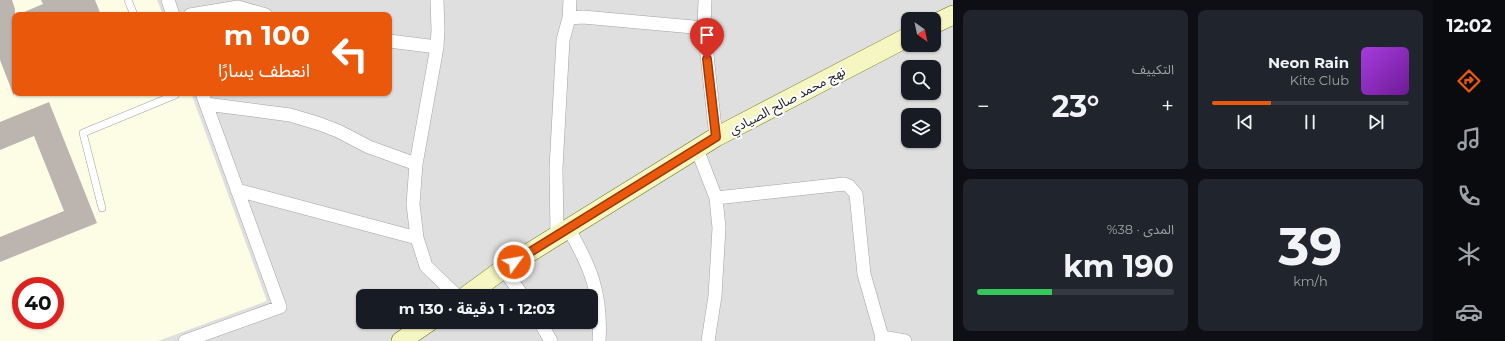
<!DOCTYPE html>
<html lang="ar">
<head>
<meta charset="utf-8">
<style>
  body { margin:0; font-family:Montserrat,"Noto Sans Arabic",sans-serif; background:#20242c; color:#f1f3f6; direction:rtl; height:100vh; display:flex; flex-direction:column; font-size:15px; white-space:nowrap }
  * { box-sizing:border-box; margin:0 }
  p { font-size:13px; color:#9ea1a6 }
  .icon { flex:none; width:22px; height:22px; fill:none; stroke:currentColor; stroke-width:2; stroke-linecap:round; stroke-linejoin:round }
  .map { position:relative; flex:1; overflow:hidden; direction:ltr }
  .drawer { display:flex; flex-direction:column; gap:10px; padding:10px; background:#0d0f14; width:480px }
  .drawer>* { flex:none }
  .top-card { position:absolute; left:12px; top:12px; width:380px; height:84px; border-radius:8px; box-shadow:0 1px 3px #0004; direction:rtl; background:#ea580c; color:#fff; overflow:hidden }
  .needle { width:26px; rotate:147deg }
  .controls { position:absolute; left:901px; top:12px; display:grid; gap:8px }
  .controls a { display:grid; place-items:center; width:40px; height:40px; border-radius:8px; background:#171b24; box-shadow:0 1px 3px #0004; font-size:20px }
  .speed { position:absolute; left:12px; top:277px; display:flex; gap:8px; font-size:20px; font-weight:700; text-align:center }
  .speed>* { display:grid; place-content:center; width:52px; height:52px; border-radius:50%; background:#171b24; box-shadow:0 1px 3px #0004; line-height:1 }
  .speed .limit { border:6px solid #d22; background:#fff; color:#111 }
  .pin { position:absolute; display:grid; place-items:center; width:34px; height:34px; color:#fff; margin:-41px -17px; border-radius:50% 50% 50% 0; rotate:-45deg; box-shadow:0 0 4px #0007 }
  .pin .icon { rotate:45deg }
  .me { position:absolute; width:44px; margin:-22px; rotate:58deg; stroke-linejoin:round; filter:drop-shadow(0 0 3px #0008) }
  .turn { display:flex; align-items:center; gap:14px; height:84px; padding:0 16px; font-size:18px }
  .turn .icon { width:52px; height:52px; stroke-width:2.5 }
  .turn b { display:block; font-size:28px; line-height:34px }
  .big { font-size:30px; font-weight:700; line-height:1.1 }
  .drawer .card { flex:1; display:flex; flex-direction:column; justify-content:center; gap:6px; min-width:0; padding:0 14px; border-radius:8px; background:#20242c }
  .drawer .dial { align-items:center; gap:0 }
  .dial b { font-size:52px; line-height:1 }
  .song { display:flex; align-items:center; gap:12px }
  .cover { width:48px; height:48px; border-radius:6px; background:linear-gradient(135deg,hsl(280 70% 55%),hsl(280 70% 35%)) }
  .played { height:4px; border-radius:2px; background:linear-gradient(90deg,#ea580c 30%,#363941 30%) }
  .keys { display:flex; justify-content:space-around; direction:ltr }
  .heat { display:flex; justify-content:space-between; align-items:center; font-size:22px; direction:ltr }
  .charge { height:6px; border-radius:3px; background:linear-gradient(90deg,#34c759 38%,#363941 0) }
  .drawer .tiles { flex:1; display:grid; gap:10px; grid-template-columns:repeat(2,1fr) }
  .trip { position:absolute; left:356px; top:289px; width:242px; height:40px; border-radius:8px; background:#171b24; box-shadow:0 1px 3px #0004; font-weight:700; line-height:40px; text-align:center; direction:rtl }
  main { display:flex; flex:1; min-height:0 }
  .tab-bar { display:flex; flex-direction:column; width:72px; justify-content:space-around; align-items:center; background:#090b0e; color:#9ea1a6 }
  .tab-bar .icon { width:28px; height:28px }
  .tab-bar .current { color:#ea580c }
  .tab-bar b { font-size:18px; color:#f1f3f6 }
  .map>svg:first-child { display:block }
  .residential { fill:#e0dfdf; fill-rule:evenodd }
  .education { fill:#fdfde6; fill-rule:evenodd }
  .building { fill:#bbb4af }
  .lines { fill:none; stroke-linecap:round; stroke-linejoin:round }
  .lane-casing { stroke:#a3a3a3; stroke-width:8 }
  .street-casing { stroke:#a3a3a3; stroke-width:14 }
  .secondary-casing { stroke:#6c760c; stroke-width:20 }
  .lane { stroke:#fff; stroke-width:7 }
  .street { stroke:#fff; stroke-width:13 }
  .secondary { stroke:#f5f6c2; stroke-width:19 }
  .route-casing { stroke:#983908; stroke-width:10 }
  .route { stroke:#ea580c; stroke-width:7 }
  .labels { text-anchor:middle; stroke-width:4; stroke-linejoin:round; paint-order:stroke }
  .street-label { font-size:13px; fill:#222; stroke:#fff }
</style>
</head>
<body>
<main>
<nav class="tab-bar">
<b>12:02</b>
<svg class="icon current" aria-label="directions" viewBox="0 0 24 24"><path d="M12 3l9 9-9 9-9-9zM9 14v-3h6M13 9l2 2-2 2"/></svg>
<svg class="icon" aria-label="music" viewBox="0 0 24 24"><path d="M9 18V5l10-2v13"/><circle cx="6" cy="18" r="3"/><circle cx="16" cy="16" r="3"/></svg>
<svg class="icon" aria-label="phone" viewBox="0 0 24 24"><path d="M5 4h4l2 5-3 2q2 4 5 5l2-3 5 2v4C11 20 4 13 5 4z"/></svg>
<svg class="icon" aria-label="climate" viewBox="0 0 24 24"><path d="M12 3v18M4 7l16 10M4 17L20 7"/></svg>
<svg class="icon" aria-label="car" viewBox="0 0 24 24"><path d="M5 17H2v-5l4-1 3-4h7l3 4 3 1v5h-3M9 17h6M6 11h13"/><circle cx="7" cy="17" r="2"/><circle cx="17" cy="17" r="2"/></svg>
</nav>
<section class="drawer">
<div class="tiles">
<div class="card">
<div class="song"><i class="cover"></i><div><b>Neon Rain</b><p>Kite Club</p></div></div>
<div class="played"></div>
<div class="keys"><svg class="icon" aria-label="previous" viewBox="0 0 24 24"><path d="M18 5L8 12l10 7zM5 5v14"/></svg><svg class="icon" aria-label="pause" viewBox="0 0 24 24"><path d="M8 5v14M16 5v14"/></svg><svg class="icon" aria-label="next" viewBox="0 0 24 24"><path d="M6 5l10 7-10 7zM19 5v14"/></svg></div>
</div>
<div class="card"><p>التكييف</p>
<div class="heat"><a>−</a><b class="big">23°</b><a>+</a></div>
</div>
<div class="card dial"><b>39</b><p>km/h</p></div>
<div class="card"><p>المدى · 38%</p><b class="big">190 km</b><div class="charge"></div></div>
</div>
</section>
<div class="map">
<svg width="953" height="341" viewBox="0 0 953 341">
  <rect width="100%" height="100%" fill="#f1efe9"/>
  <path class="residential" d="M0 0H953V341H0ZM15 15H389V93H15ZM908 19H934V45H908ZM908 67H934V93H908ZM908 115H934V141H908ZM21 286H55V320H21ZM363 296H591V322H363Z"/>
  <path class="education" d="M0 0H157L163 15H15V93H191L267 301 158 341H0ZM21 286H55V320H21Z"/>
  <path class="building" d="M0 0H12L15 9 14 96 0 60Z
    M41 0H95L101 15H17L43 4Z
    M49 102 97 223 0 262V237L64 211 34 136 0 150V122Z"/>
  <g class="lines">
    <g class="lane-casing">
      <path id="lane" d="M128 0 134 15
        M102 208 83 133 175 95 174 93"/>
    </g>
    <g class="street-casing">
      <path id="street" d="M168 0 173 15
        M437 0 438 30 437 47 416 164 413 204 417 238 426 266 457 296
        M705 0 704 28 716 137
        M190 15 238 7 266 15
        M569 18 570 0
        M389 41 437 47
        M206 104 290 115 320 124 338 131 369 147 416 164
        M697 149 716 198 719 228 715 296 708 341
        M237 190 417 238
        M716 198 844 184 849 186 856 194 864 274 882 337 881 341
        M568 228C591 267 602 295 599 341
        M557 235 556 168 563 40 569 18 583 17 704 28
        M503 269 523 296
        M540 322 551 341
        M882 337 905 341
        M185 341 280 307 202 93"/>
    </g>
    <g class="secondary-casing">
      <path id="secondary" d="M934 24 953 15
        M466 296 503 269 716 137 908 37
        M401 341 429 322"/>
    </g>
    <use href="#lane" class="lane"/>
    <use href="#street" class="street"/>
    <use href="#secondary" class="secondary"/>
  </g>
  <g class="lines">
    <g class="route-casing">
      <path id="route" d="M514 262 716 137 707 59"/>
    </g>
    <use href="#route" class="route"/>
  </g>
  <g class="labels">
    <g class="street-label">
      <text transform="translate(787 100) rotate(-28)" y="5">نهج محمد صالح الصيادي</text>
    </g>
  </g>
</svg>
<div class="controls">
<a><svg class="needle" viewBox="-14 -14 28 28"><path d="M0-13l5 13h-10z" fill="#e53935"/><path d="M0 13l5-13h-10z" fill="#9ea1a6"/></svg></a>
<a><svg class="icon" aria-label="search" viewBox="0 0 24 24"><circle cx="10" cy="10" r="6"/><path d="M15 15l6 6"/></svg></a>
<a><svg class="icon" aria-label="layers" viewBox="0 0 24 24"><path d="M12 4l9 5-9 5-9-5zM3 14l9 5 9-5"/></svg></a>
</div>
<div class="speed"><div class="limit">40</div></div>
<div class="pin" style="left:707px;top:59px;background:#d93025"><svg class="icon" aria-label="arrive" viewBox="0 0 24 24"><path d="M6 21V4h12l-3 4 3 4H6"/></svg></div>
<svg class="me" style="left:514px;top:262px" viewBox="-20 -20 40 40"><circle r="17" fill="#ea580c" stroke="#fff" stroke-width="3"/><path d="M0-11L8 9 0 5-8 9z" fill="#fff"/></svg>
<div class="trip">12:03 · 1 دقيقة · 130 m</div>
<div class="top-card">
<div class="turn"><svg class="icon" aria-label="left" viewBox="0 0 24 24"><path d="M17 20v-9H6M10 6l-5 5 5 5"/></svg><div><b>100 m</b>انعطف يسارًا</div></div>
</div>
</div>
</main>
</body>
</html>
